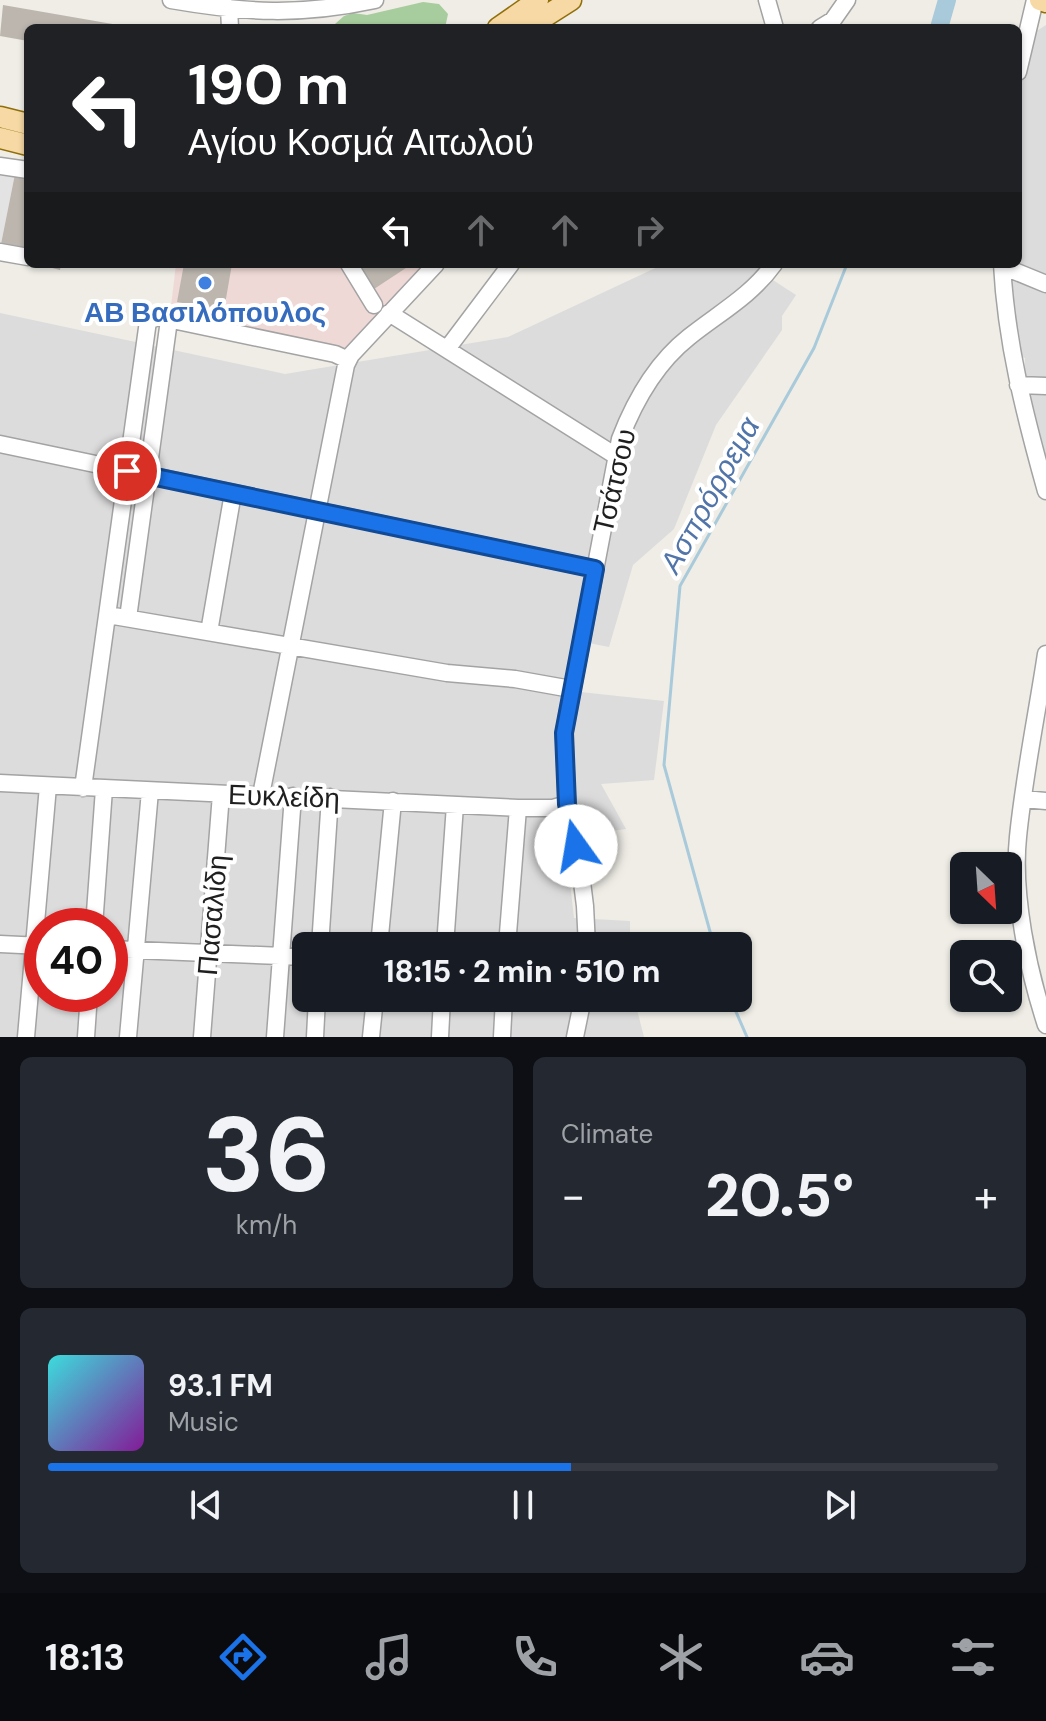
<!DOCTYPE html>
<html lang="en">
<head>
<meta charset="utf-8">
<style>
  body { margin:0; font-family:"DM Sans",sans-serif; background:#242831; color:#f1f3f6; height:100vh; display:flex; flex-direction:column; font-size:30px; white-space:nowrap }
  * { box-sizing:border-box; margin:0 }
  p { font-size:26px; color:#9ea1a6 }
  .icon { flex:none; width:44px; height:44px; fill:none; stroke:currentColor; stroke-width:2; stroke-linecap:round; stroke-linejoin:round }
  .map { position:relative; height:1037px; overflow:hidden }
  .panel { display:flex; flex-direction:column; gap:20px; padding:20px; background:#0d0f14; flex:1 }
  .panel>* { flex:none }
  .hud { position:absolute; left:24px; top:24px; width:998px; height:244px; border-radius:12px; box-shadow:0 2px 6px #0004; background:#202124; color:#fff; overflow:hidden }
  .needle { width:52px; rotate:155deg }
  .tools { position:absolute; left:950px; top:852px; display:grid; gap:16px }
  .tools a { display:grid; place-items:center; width:72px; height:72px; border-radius:12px; background:#171b24; box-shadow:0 2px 6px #0004; font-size:40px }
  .speed { position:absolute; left:24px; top:908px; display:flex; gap:16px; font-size:40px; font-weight:700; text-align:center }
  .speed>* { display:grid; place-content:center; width:104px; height:104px; border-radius:50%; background:#171b24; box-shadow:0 2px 6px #0004; line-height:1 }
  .speed .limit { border:12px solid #d22; background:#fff; color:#111 }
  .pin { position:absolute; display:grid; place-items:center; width:68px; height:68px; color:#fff; margin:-34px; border:4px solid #fff; border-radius:50%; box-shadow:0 2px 8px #0007 }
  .me { position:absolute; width:88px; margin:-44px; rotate:347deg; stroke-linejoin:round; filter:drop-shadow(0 0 6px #0008) }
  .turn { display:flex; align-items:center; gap:28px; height:168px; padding:0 32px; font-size:36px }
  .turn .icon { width:104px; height:104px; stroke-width:2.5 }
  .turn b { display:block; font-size:56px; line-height:68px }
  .lanes { display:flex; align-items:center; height:76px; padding:0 32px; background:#0003; justify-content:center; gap:40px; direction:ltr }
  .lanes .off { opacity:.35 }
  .big { font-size:60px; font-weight:800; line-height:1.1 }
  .panel .card { flex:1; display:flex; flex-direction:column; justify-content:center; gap:12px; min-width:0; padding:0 28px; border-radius:12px; background:#242831 }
  .panel .dial { align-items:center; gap:0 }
  .dial b { font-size:104px; line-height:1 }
  .song { display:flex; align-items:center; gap:24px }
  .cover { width:96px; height:96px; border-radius:12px; background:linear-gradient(135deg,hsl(180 70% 55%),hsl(290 70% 35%)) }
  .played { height:8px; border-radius:4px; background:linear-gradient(90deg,#1a73e8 55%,#363941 55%) }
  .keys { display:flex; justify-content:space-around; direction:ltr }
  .heat { display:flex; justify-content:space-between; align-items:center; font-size:44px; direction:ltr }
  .panel .tiles { flex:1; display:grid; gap:20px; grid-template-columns:1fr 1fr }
  .card:last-child { grid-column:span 2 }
  .trip { position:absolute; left:292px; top:932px; width:460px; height:80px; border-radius:12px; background:#171b24; box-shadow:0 2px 6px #0004; font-weight:800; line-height:80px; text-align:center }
  .dock { display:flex; height:128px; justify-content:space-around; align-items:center; background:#090b0e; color:#9ea1a6 }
  .dock .icon { width:56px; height:56px }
  .dock .current { color:#1a73e8 }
  .dock b { font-size:36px; color:#f1f3f6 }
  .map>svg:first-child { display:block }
  .residential { fill:#dddcdc; fill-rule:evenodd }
  .commercial { fill:#efd9d6 }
  .forest { fill:#a7cc9d }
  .parking { fill:#e3e3e3 }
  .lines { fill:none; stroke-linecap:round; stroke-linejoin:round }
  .stream { stroke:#a9cada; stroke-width:3 }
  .river { stroke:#a9cada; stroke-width:18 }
  .building { fill:#bcb6af }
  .minor-casing { stroke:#a3a3a3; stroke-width:19 }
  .major-casing { stroke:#906f0a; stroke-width:23 }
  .minor { stroke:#fff; stroke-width:16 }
  .major { stroke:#f6d9a4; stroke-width:20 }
  .route-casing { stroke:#114b97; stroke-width:20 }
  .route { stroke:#1a73e8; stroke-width:14 }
  .shop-dot { fill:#3f7fe0; stroke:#fff; stroke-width:3 }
  .labels { text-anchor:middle; stroke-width:8; stroke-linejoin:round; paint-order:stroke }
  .shop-label { font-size:28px; font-weight:bold; fill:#366cbe; stroke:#fff }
  .street-label { font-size:28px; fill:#1f1f1f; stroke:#fff }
  .water-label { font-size:30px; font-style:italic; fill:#5175a8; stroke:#fff }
</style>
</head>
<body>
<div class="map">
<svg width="1046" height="1037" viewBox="0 0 1046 1037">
  <rect width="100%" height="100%" fill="#efede6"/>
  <path class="residential" d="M1046 25V467L1024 380 1025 358 1018 356 1010 298V264H1018V98L1032 34Z
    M664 264H767L759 271 796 295 782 316V330L716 425 674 529 633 565 609 647 573 640 562 690 664 701 654 780 601 784 626 829 565 838 574 918 630 921V946H306V998H634L644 1037H0V313L285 374 508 337ZM42 926H110V994H42Z"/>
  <path class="commercial" d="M176 264H429L345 350 170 315Z"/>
  <path class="forest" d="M423 2 439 4 448 14 445 28H339L335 24 344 16 353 13 367 15Z"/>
  <path class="parking" d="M0 161 15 174 1 244H0Z"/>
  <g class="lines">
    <path class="stream" d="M714 946 664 765 680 586 814 348 847 264
      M730 998 747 1037"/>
    <path class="river" d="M939 28 947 0"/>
  </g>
  <path class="building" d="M3 5 124 26V28H28V41L0 36Z
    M15 174 28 177V250L1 244Z
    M37 264H61L60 270Z
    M184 264H232L224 310 177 302Z
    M353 264H412L371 291Z"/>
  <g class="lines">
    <g class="minor-casing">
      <path id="minor" d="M171 0C246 13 300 16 375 0
        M767 0 775 28
        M229 8 230 28
        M820 28 833 20 847 0
        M1018 72 1035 0
        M0 166 28 170
        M0 252 28 257
        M349 264 374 305
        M1002 264C1006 342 1025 416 1046 491
        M1002 266 1046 284
        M389 313 616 456
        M447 349 511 264
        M1018 385 1046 386
        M0 444 595 569
        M108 615 447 673 515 679 571 689
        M128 618 169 320
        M209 632 233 493
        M1046 654C1037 714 1024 776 1018 837 1012 894 1028 970 1046 1025
        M0 783 518 808H553L567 804
        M83 788 148 321 158 317 335 354 348 360
        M261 795 346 365 351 355 436 264
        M1024 799 1046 801
        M94 926 104 789
        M0 944 42 946
        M320 946 330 797
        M379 946 393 801
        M445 946 455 805
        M507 946 518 808
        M587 946 585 906 579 858 567 804 564 733 620 439C635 400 656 363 689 337 719 313 751 296 774 264
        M110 949 306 957
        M26 1037 48 786
        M86 1037 89 994
        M128 1037 150 791
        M202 1037 221 794
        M275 1037 293 796
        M315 1037 317 998
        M371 1037 375 998
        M440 1037 442 998
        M502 1037 504 998
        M575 1037 583 998"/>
    </g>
    <g class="major-casing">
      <path id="major" d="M1040 0 1046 2
        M498 28 538 0
        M527 28 571 0
        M0 117 28 124
        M0 138 28 145"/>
    </g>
    <use href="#minor" class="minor"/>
    <use href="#major" class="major"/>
  </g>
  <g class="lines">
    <g class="route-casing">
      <path id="route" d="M127 471 595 569 564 733 567 804 576 846"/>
    </g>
    <use href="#route" class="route"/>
  </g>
  <circle class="shop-dot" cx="205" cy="283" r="8"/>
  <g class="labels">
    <g class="shop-label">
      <text x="205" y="322">ΑΒ Βασιλόπουλος</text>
    </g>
    <g class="street-label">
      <text transform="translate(614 481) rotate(-77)" y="10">Τσάτσου</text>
      <text transform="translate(284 796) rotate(2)" y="10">Ευκλείδη</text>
      <text transform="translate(212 915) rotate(-85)" y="10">Πασαλίδη</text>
    </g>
    <g class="water-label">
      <text transform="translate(710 495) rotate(-61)" y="10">Ασπρόρρεμα</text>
    </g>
  </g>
</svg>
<div class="tools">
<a><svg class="needle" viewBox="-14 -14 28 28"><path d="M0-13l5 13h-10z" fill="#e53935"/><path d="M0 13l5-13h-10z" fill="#9ea1a6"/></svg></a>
<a><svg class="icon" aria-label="search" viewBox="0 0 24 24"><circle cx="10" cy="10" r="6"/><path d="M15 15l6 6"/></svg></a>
</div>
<div class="speed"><div class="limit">40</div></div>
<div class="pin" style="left:127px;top:471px;background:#d93025"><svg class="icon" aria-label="arrive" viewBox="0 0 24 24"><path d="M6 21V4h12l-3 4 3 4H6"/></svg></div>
<svg class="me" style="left:576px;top:846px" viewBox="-20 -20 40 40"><circle r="19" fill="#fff"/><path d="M0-13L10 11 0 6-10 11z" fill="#1a73e8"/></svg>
<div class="trip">18:15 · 2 min · 510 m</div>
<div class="hud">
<div class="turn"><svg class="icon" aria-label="left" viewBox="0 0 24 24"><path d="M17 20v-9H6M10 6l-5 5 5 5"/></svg><div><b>190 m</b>Αγίου Κοσμά Αιτωλού</div></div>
<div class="lanes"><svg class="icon" aria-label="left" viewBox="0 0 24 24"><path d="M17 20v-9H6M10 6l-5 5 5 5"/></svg><svg class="icon off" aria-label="ahead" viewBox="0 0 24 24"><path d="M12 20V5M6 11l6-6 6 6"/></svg><svg class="icon off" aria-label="ahead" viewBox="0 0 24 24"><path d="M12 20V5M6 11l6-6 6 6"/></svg><svg class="icon off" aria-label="right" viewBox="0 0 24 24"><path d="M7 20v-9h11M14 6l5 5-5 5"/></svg></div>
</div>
</div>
<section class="panel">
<div class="tiles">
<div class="card dial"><b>36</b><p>km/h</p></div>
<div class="card"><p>Climate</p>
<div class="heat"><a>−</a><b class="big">20.5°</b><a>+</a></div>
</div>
<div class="card">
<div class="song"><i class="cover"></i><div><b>93.1 FM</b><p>Music</p></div></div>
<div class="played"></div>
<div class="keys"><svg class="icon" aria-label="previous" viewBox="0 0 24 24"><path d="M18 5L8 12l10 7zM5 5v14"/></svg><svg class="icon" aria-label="pause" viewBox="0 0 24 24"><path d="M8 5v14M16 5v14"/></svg><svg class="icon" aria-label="next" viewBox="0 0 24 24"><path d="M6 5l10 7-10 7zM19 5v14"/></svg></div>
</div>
</div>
</section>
<nav class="dock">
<b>18:13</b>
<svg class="icon current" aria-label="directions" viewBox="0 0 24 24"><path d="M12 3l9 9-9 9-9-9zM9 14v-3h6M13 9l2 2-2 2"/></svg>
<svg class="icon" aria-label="music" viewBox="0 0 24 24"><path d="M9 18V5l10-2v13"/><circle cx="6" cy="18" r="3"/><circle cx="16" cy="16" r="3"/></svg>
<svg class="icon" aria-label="phone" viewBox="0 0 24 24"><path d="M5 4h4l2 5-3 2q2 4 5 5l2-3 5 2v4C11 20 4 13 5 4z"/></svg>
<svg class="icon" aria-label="climate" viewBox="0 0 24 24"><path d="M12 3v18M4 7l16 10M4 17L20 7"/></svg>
<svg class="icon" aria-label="car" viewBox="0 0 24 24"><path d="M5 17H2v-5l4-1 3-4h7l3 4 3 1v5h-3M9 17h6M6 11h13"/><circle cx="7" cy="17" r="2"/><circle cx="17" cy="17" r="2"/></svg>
<svg class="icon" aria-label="filters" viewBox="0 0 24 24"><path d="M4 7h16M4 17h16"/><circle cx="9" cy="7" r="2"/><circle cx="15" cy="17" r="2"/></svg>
</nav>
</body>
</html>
